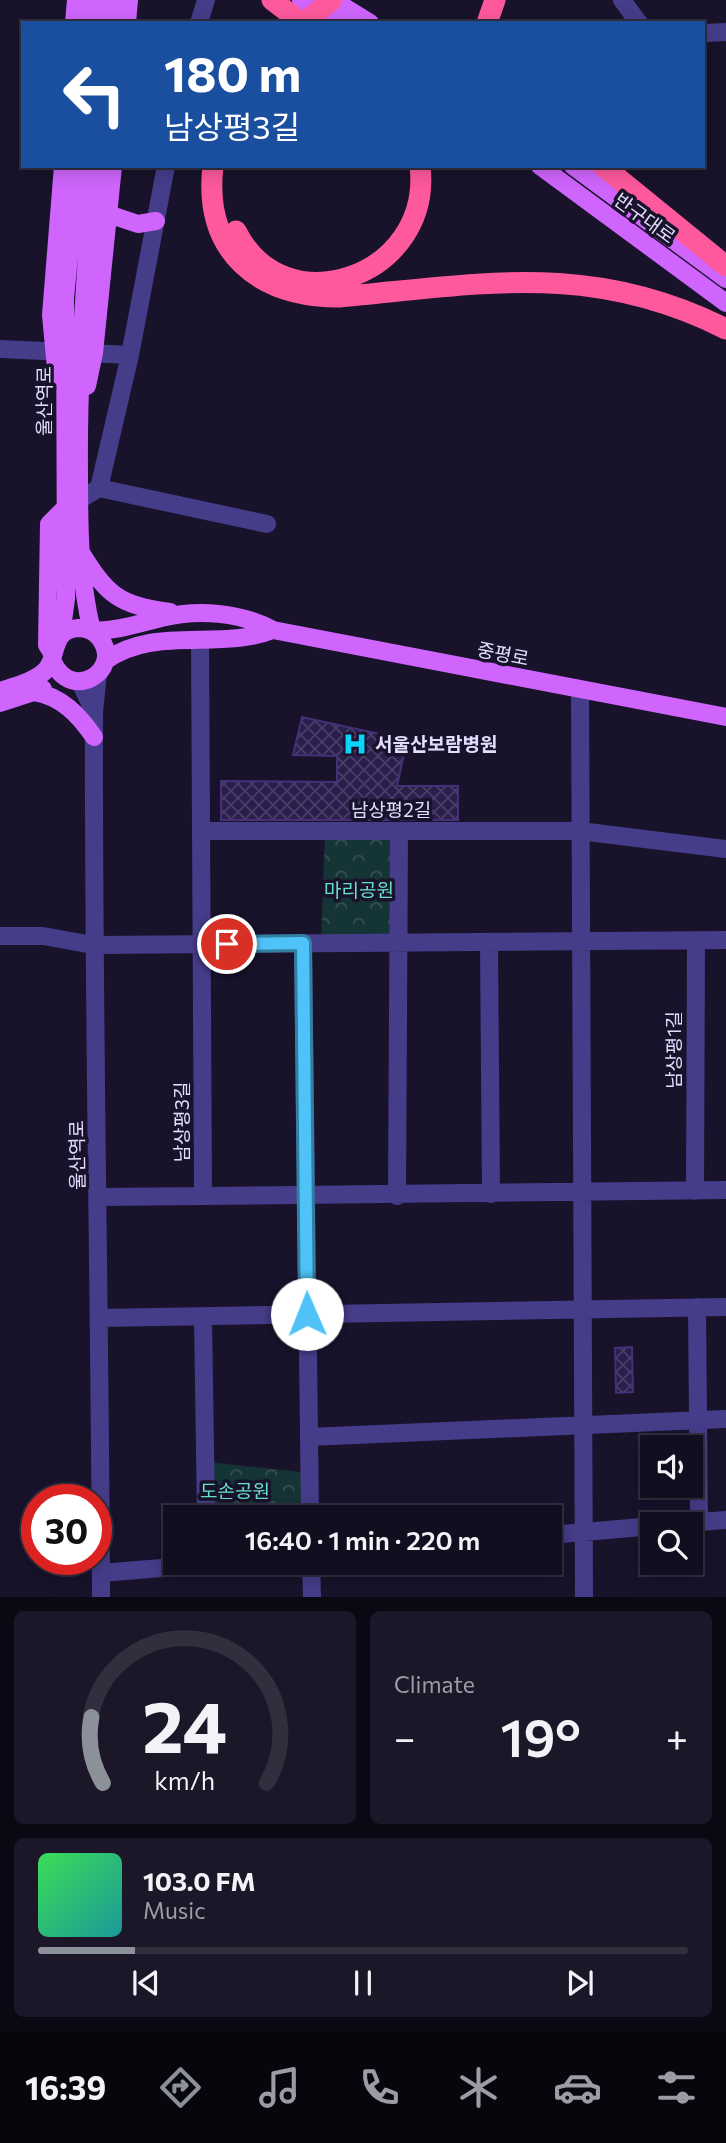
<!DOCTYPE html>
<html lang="en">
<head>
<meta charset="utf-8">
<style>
  body { margin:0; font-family:Commissioner,"Noto Sans KR",sans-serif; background:#1b1729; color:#f1f3f6; height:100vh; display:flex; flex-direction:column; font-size:26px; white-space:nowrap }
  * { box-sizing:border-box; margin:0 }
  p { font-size:23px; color:#9c9ca5 }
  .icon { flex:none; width:38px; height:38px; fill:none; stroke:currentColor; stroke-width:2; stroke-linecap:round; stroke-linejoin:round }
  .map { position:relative; height:1597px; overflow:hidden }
  .details { display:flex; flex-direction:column; gap:14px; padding:14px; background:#0a0812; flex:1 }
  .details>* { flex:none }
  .guide { position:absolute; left:21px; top:21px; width:684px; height:147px; border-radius:0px; box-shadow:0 4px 18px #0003,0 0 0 2px #312e3e; background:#1a4fa0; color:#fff; overflow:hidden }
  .controls { position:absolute; left:640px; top:1435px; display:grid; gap:14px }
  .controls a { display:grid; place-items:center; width:63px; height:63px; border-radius:0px; background:#120e20; box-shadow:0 4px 18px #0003,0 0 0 2px #312e3e; font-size:35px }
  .speed { position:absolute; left:21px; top:1484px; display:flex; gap:14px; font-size:35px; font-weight:700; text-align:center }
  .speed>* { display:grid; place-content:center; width:91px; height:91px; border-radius:50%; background:#120e20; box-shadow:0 4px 18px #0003,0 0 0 2px #312e3e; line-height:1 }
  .speed .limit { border:10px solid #d22; background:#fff; color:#111 }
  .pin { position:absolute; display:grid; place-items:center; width:60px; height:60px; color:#fff; margin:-30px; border:4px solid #fff; border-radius:50%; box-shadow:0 2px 7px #0007 }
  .me { position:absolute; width:77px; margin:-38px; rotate:359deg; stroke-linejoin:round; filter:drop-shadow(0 0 5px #0008) }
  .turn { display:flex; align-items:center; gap:24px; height:147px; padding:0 28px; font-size:32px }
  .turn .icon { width:91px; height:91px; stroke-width:2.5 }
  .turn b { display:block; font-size:49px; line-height:60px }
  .big { font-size:52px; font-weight:600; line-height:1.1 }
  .details .card { flex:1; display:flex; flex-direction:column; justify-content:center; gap:10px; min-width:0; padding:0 24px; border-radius:10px; background:#1b1729 }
  .details .dial { align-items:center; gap:0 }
  .dial svg { height:182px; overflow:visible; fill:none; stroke:#312e3e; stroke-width:7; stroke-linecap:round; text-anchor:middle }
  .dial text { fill:#f1f3f6; stroke:none }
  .song { display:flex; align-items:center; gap:21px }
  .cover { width:84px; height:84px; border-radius:10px; background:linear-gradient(135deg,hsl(130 70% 55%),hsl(180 70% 35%)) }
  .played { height:7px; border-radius:4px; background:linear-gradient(90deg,#8c9099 15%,#312e3e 15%) }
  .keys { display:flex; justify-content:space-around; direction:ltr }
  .heat { display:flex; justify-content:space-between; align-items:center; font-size:38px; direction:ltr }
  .details .tiles { flex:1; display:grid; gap:14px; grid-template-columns:1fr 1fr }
  .card:last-child { grid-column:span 2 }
  .trip { position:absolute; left:163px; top:1505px; width:399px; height:70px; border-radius:0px; background:#120e20; box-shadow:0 4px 18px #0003,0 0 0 2px #312e3e; font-weight:600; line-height:70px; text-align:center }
  .tabs { display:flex; height:112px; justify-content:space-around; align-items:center; background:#07060d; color:#9c9ca5 }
  .tabs .icon { width:49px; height:49px }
  .tabs .selected { color:#8c9099 }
  .tabs b { font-size:32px; color:#f1f3f6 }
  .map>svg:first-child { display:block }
  .park { fill:url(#park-crowns) }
  .building { fill:url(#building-cross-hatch); stroke:#433078; stroke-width:2 }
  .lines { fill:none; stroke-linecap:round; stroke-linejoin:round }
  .minor { stroke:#463d8a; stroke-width:18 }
  .major { stroke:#cf65fd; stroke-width:18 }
  .highway { stroke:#fd599c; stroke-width:21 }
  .route-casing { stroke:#337fa1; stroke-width:18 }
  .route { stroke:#4fc3f7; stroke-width:12 }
  .labels { text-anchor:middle; stroke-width:7; stroke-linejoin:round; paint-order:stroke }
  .street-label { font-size:19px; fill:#e3dcff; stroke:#18122b }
  .poi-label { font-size:19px; font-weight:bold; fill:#e3dcff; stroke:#18122b; text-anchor:start }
  .park-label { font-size:19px; fill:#67e0ca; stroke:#18122b }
</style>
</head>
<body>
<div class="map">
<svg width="726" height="1597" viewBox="0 0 726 1597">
  <defs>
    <pattern id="park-crowns" width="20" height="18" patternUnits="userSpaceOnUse" patternTransform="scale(1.75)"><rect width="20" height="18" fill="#153435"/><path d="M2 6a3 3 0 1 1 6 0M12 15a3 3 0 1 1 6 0" fill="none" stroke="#375153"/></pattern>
    <pattern id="building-cross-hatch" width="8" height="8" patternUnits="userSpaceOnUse" patternTransform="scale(1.75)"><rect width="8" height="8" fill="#2a1e4c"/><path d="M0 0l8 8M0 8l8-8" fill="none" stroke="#493e67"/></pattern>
  </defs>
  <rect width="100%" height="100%" fill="#18122b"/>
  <path class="park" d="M325 834 393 835 394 938 321 939Z
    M208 1462 310 1473 309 1517H209Z"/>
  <path class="building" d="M302 717 407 740 397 786H458V820H221V781L337 782V756L293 755Z
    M632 1347 633 1392 616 1393 615 1348Z"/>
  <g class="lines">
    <path class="minor" d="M622 0 639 23
      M199 23 206 0
      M704 33 726 32
      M0 349 130 355
      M99 488 267 524
      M79 500 99 488 130 355 166 166
      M200 640 203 1196 726 1190
      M80 682 94 712 98 673
      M580 690 584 1597
      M94 712C93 1007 100 1302 101 1597
      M202 831H580L726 849
      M0 936H43L93 945 726 940
      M489 942 491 1194
      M303 943 310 1517
      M695 1191 696 940
      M397 1196 399 831
      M99 1197 203 1196
      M697 1307 699 1522
      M203 1316 206 1517
      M99 1318 726 1307
      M309 1437 726 1419
      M672 1524 726 1520
      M550 1535 653 1526
      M311 1563 312 1597
      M101 1573 222 1563"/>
    <path class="major" d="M301 0 340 23
      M333 0 370 23
      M74 23 76 0
      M91 23 93 0
      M109 23 111 0
      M127 23 129 0
      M95 166C85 268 78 369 79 472 79 526 79 578 92 631 117 631 137 624 161 618 198 609 240 612 273 630 220 651 154 625 105 661
      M540 166 726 303
      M573 166 726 279
      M108 214 138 224 156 221
      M57 379 51 315 63 166
      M87 386 94 353 113 166
      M80 551C107 595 118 605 170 612
      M273 630 726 717
      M61 635 66 599 65 298 78 166
      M52 653 47 645 49 524 67 506
      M0 691C15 686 33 682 45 671 59 657 50 630 78 628 87 628 96 632 101 640 122 670 72 703 53 662
      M34 692C61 696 79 715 94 737
      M0 703 43 689"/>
    <path class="highway" d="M272 0 302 23
      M304 23 332 0
      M487 23 495 0
      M213 166C203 252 258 297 339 297 482 284 591 261 726 329
      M603 166 726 266
      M236 231C284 328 433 277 420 166"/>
  </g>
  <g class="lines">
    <g class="route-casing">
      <path id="route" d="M227 944 303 943 307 1314"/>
    </g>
    <use href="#route" class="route"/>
  </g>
  <defs>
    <g id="hospital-bare" transform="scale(1.89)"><path d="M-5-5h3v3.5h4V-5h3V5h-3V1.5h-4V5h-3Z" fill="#0bd3fc" stroke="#18122b" stroke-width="2.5" paint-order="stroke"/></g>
  </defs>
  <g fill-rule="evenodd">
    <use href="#hospital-bare" x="355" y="744"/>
  </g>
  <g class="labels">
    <g class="street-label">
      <text transform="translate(645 218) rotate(36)" y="7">반구대로</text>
      <text transform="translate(44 401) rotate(-90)" y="7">울산역로</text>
      <text transform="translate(503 654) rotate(11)" y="7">중평로</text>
      <text x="391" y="817">남상평2길</text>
      <text transform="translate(674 1050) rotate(-90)" y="7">남상평1길</text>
      <text transform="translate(182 1122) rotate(-90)" y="7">남상평3길</text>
      <text transform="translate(77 1155) rotate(-91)" y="7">울산역로</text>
    </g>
    <g class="poi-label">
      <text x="375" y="751">서울산보람병원</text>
    </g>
    <g class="park-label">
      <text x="359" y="897">마리공원</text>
      <text x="235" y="1498">도손공원</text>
    </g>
  </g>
</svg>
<div class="controls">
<a><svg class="icon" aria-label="sound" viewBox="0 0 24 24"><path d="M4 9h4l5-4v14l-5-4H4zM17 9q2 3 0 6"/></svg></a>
<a><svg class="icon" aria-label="search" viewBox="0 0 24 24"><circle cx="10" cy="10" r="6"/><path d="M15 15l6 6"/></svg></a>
</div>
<div class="speed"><div class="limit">30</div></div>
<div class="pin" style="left:227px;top:944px;background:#d93025"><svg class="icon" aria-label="arrive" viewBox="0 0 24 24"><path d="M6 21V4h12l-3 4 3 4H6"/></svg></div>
<svg class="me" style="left:307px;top:1314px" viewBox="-20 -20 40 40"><circle r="19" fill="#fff"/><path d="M0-13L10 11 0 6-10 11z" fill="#4fc3f7"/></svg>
<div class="trip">16:40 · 1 min · 220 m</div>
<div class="guide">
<div class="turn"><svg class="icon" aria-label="left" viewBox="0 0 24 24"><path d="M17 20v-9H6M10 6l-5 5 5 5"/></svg><div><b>180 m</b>남상평3길</div></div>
</div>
</div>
<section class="details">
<div class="tiles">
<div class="card dial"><svg viewBox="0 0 100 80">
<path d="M14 69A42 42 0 1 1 86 69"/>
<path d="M14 69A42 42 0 0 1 9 40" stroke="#8c9099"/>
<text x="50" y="56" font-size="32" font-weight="700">24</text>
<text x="50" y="72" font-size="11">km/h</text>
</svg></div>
<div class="card"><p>Climate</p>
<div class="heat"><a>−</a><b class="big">19°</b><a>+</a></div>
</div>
<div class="card">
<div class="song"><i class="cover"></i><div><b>103.0 FM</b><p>Music</p></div></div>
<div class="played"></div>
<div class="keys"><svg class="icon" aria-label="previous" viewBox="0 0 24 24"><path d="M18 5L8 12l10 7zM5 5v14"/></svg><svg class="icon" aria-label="pause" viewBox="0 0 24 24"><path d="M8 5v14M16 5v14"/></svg><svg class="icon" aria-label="next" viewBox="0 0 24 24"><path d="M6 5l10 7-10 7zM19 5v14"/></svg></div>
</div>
</div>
</section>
<nav class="tabs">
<b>16:39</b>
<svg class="icon selected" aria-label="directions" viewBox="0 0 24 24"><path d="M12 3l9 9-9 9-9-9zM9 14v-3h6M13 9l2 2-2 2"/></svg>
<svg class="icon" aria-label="music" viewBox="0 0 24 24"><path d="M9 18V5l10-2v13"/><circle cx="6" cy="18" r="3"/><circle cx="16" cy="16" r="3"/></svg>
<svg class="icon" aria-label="phone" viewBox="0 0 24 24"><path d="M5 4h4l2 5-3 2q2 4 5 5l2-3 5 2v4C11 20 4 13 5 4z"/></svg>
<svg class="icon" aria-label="climate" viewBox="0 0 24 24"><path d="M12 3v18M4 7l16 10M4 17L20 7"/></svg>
<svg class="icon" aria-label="car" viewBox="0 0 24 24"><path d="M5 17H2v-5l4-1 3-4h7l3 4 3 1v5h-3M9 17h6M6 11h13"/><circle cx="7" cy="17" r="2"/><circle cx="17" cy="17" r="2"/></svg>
<svg class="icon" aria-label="filters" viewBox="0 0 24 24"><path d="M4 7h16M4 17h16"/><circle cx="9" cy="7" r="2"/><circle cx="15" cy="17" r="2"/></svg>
</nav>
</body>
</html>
